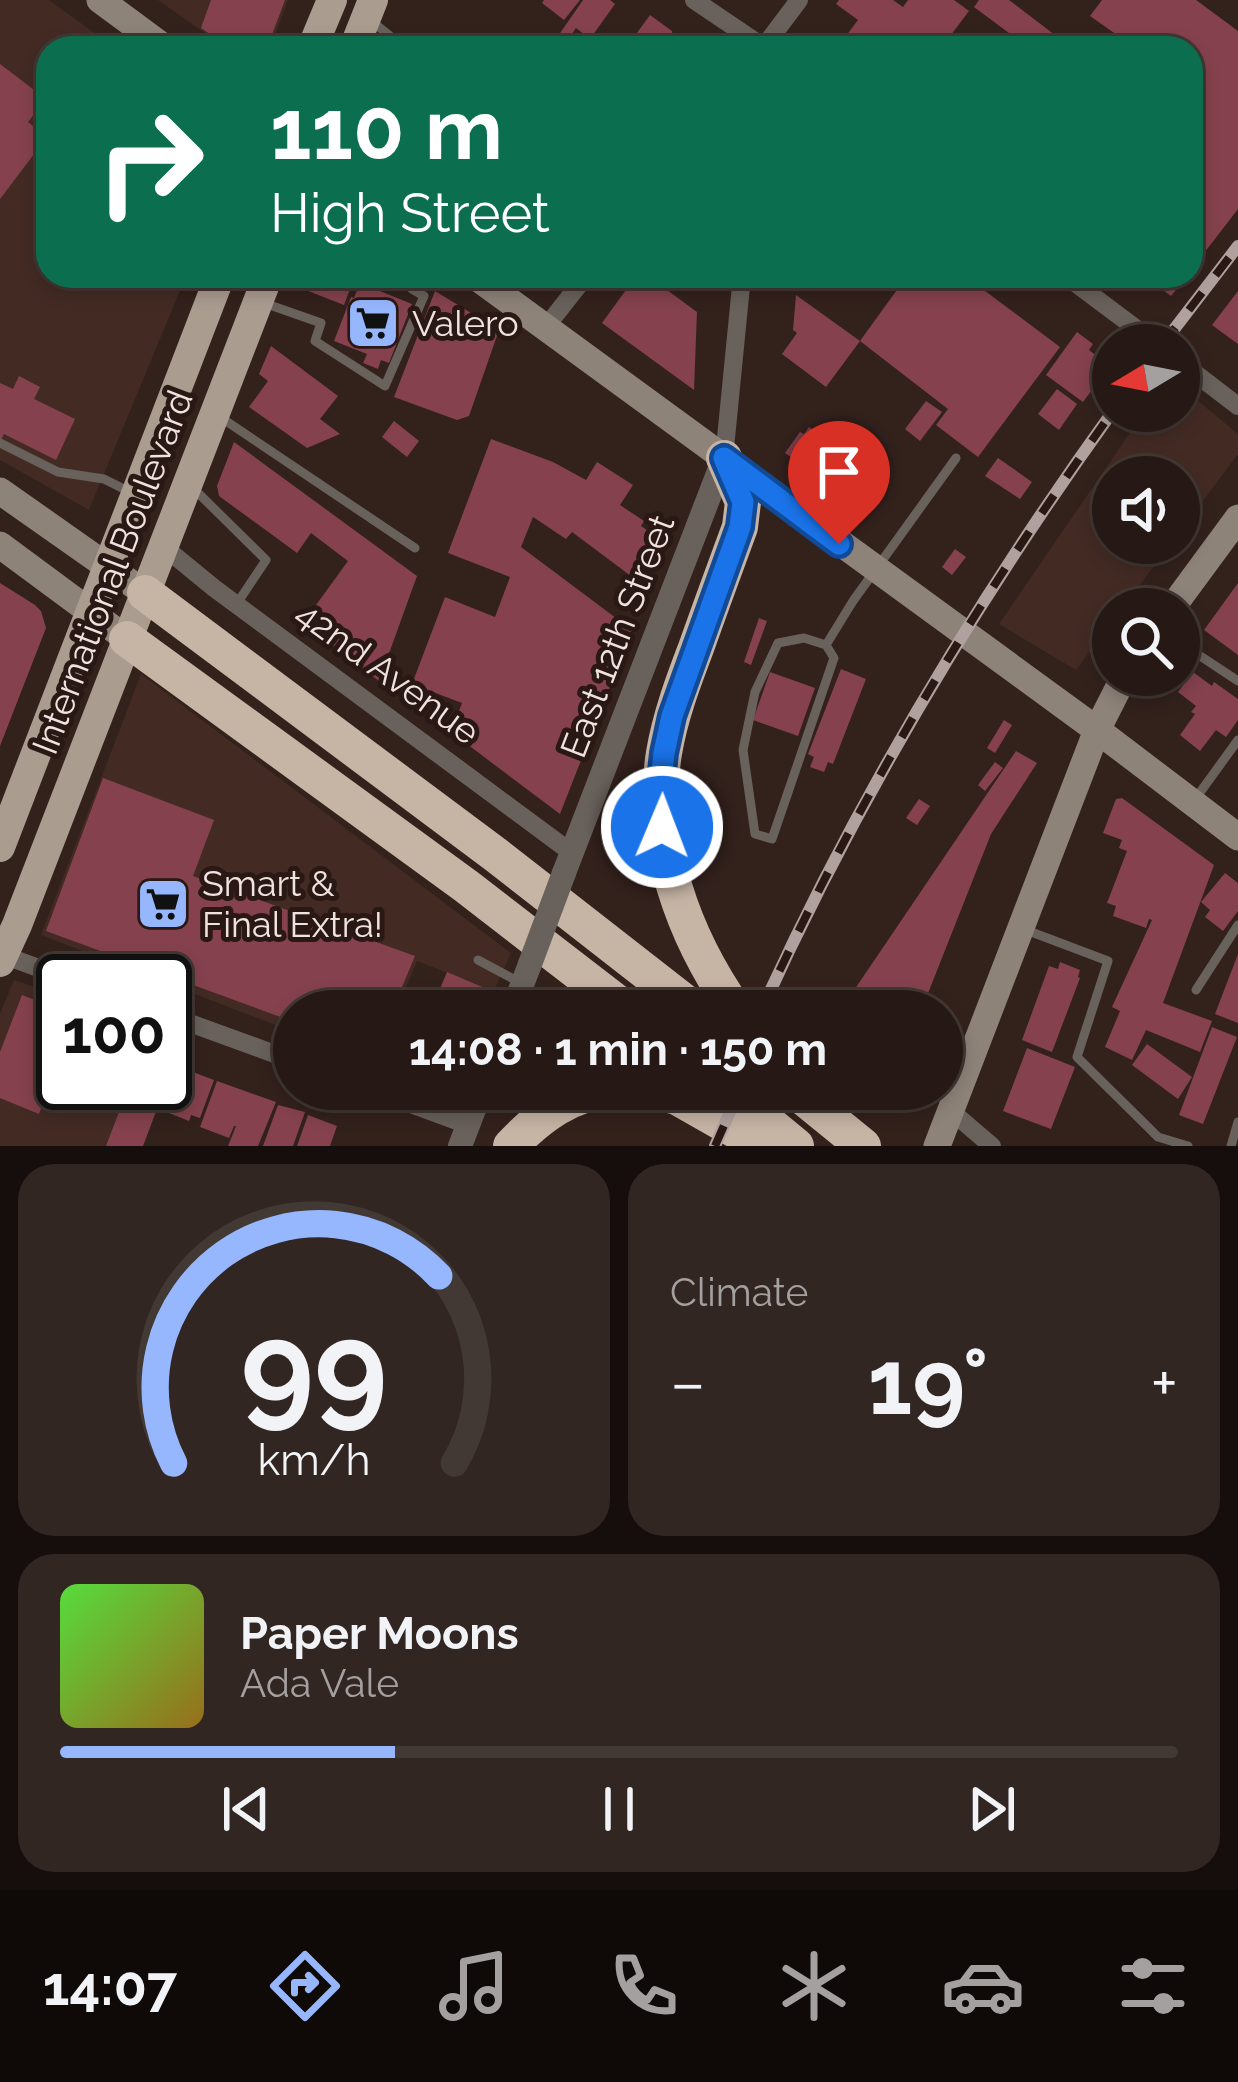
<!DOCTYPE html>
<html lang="en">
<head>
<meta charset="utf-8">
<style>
  body { margin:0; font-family:Raleway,sans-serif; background:#322622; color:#f1f3f6; height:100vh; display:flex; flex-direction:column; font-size:45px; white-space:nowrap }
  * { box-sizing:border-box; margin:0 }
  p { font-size:39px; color:#a4a0a0 }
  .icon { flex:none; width:66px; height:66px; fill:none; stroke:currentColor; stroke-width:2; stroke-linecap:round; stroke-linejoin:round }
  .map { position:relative; height:1146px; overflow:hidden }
  .details { display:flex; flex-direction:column; gap:18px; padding:18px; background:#150e0c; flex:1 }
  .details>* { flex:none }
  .top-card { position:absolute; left:36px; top:36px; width:1167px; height:252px; border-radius:36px; box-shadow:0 6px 18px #0003,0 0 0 3px #423834; background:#0b6e4f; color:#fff; overflow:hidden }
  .needle { width:78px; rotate:260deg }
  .tools { position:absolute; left:1092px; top:324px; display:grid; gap:24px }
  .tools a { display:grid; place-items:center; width:108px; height:108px; border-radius:50%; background:#261915; box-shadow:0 6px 18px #0003,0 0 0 3px #423834; font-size:60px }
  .speed { position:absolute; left:36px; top:954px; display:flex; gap:24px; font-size:60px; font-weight:700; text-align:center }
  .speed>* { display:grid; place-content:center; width:156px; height:156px; border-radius:50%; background:#261915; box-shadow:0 6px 18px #0003,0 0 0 3px #423834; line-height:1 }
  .speed .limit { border:6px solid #111; border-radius:18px; background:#fff; color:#111 }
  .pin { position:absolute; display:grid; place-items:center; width:102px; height:102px; color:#fff; margin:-123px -51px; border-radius:50% 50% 50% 0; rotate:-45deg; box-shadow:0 0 12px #0007 }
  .pin .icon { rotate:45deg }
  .me { position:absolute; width:132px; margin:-66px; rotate:1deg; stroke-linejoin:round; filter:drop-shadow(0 0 9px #0008) }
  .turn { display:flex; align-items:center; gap:42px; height:252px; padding:0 36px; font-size:54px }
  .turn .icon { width:156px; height:156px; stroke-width:2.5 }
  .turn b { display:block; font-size:84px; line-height:102px }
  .big { font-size:90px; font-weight:700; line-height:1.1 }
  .details .widget { flex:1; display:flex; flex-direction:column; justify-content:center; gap:18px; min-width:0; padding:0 42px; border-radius:36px; background:#322622 }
  .details .dial { align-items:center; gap:0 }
  .dial svg { height:312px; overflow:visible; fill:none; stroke:#423834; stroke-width:7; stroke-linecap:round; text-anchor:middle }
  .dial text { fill:#f1f3f6; stroke:none }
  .song { display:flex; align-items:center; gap:36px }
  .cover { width:144px; height:144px; border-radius:18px; background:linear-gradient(135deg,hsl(110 70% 55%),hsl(40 70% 35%)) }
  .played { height:12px; border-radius:6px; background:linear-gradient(90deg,#96b6fd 30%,#423834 30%) }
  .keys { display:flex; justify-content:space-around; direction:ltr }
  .heat { display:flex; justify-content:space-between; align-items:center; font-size:66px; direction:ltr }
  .details .tiles { flex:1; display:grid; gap:18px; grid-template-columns:1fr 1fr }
  .widget:last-child { grid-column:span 2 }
  .trip { position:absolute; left:273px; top:990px; width:690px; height:120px; border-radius:60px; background:#261915; box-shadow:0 6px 18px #0003,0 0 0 3px #423834; font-weight:700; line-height:120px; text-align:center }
  .menu { display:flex; height:192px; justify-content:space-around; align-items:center; background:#0f0a08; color:#a4a0a0 }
  .menu .icon { width:84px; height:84px }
  .menu .active { color:#96b6fd }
  .menu b { font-size:54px; color:#f1f3f6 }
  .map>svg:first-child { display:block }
  .built { fill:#432b24 }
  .building { fill:#85424e }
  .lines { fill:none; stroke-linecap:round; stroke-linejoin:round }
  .service { stroke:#69615b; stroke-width:9 }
  .minor { stroke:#69615b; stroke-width:18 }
  .tertiary { stroke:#69615b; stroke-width:24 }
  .secondary { stroke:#8e8379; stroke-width:27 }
  .primary { stroke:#ab9c90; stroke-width:30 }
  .motorway { stroke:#c6b4a5; stroke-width:36 }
  .rail-casing { stroke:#b0a19e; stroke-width:12 }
  .rail { stroke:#291813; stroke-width:8; stroke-dasharray:22; stroke-linecap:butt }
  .tertiary-bridge { stroke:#69615b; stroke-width:24 }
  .route-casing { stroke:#114b97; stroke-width:30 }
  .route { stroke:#1a73e8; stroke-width:21 }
  .labels { text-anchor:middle; stroke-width:10; stroke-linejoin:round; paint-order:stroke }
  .poi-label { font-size:36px; fill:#efe2df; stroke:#291813; text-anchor:start }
  .street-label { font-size:36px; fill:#efe2df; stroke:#291813 }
</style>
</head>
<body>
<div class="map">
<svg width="1238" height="1146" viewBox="0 0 1238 1146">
  <rect width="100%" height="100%" fill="#33211c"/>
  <path class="built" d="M0 0H49L115 48H48V276H186L89 510 0 460Z
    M158 0H288L270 48H226Z
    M1179 385 1238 434V454L1179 533V477H1113V543H1171L1122 609H1113V621L1076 670 999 624 1145 411H1179Z
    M141 674 511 953 494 991 417 961 396 1011H294V1032L41 935Z
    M14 980 63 997V1083H130L108 1146H0V1013Z"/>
  <path class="building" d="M211 0H285L267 48H231L201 28Z
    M544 0H580L564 20 542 3Z
    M583 0H610L615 4 590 39 576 28 564 45 556 39Z
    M839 0H893L903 7 908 0H954L969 11 941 48H837L858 20 836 4Z
    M979 0H1009L1068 45 1066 48H1029L974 7Z
    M1102 0H1196L1238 31V209L1191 270V48H1107L1117 35 1090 16Z
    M650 15 672 31 674 43 670 48H626Z
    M0 64 46 99 28 122 47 137 0 199Z
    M302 276H341L353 281 344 305 298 287Z
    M636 276H648L697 312 694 390 602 323Z
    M907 276H965L1060 347 978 457 936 425 948 409 860 341Z
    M1144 276H1187L1171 296Z
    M360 283 412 304 389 363 381 360 378 369 363 363 367 354 334 341 351 297 354 298Z
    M435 291 499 330 469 416 457 420 394 397Z
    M1238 291V344L1212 325Z
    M796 295 860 341 826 387 782 354 797 333 793 330Z
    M1077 332 1093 344 1089 350 1110 366 1083 402 1046 375Z
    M271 346 338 396 320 419 340 434 307 448 249 407 268 381 259 374Z
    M19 376 40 387 34 399 75 419 56 460 4 434 0 442V383L13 389Z
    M1057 389 1077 404 1059 430 1038 414Z
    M926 401 942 412 920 441 905 429Z
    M394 421 419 441 407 457 382 437Z
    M809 427 842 450 821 479 785 453 800 432 804 434Z
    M491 439 553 462 586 480 597 462 633 485 620 505 644 521 641 526 665 542 647 588 572 532 566 539 533 517 521 547 632 630 560 814 451 732 462 703 412 684 445 597 495 617 510 577 448 553Z
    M234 442 417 576 379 681 303 623 348 561 311 533 297 553 219 496 217 486Z
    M998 458 1032 482 1020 499 985 476Z
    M955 549 966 557 952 575 942 567Z
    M0 583 35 605 41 611 46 628 0 746Z
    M1238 583V655L1204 630Z
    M759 618 767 621 751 665 744 662Z
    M841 669 866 679 833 764 828 762 824 772 810 767 814 757 808 754Z
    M770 672 815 688 798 736 753 720Z
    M1193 672 1212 686 1214 682 1238 699V720L1226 737 1216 730 1200 751 1180 735 1195 714 1191 712 1196 706 1178 692Z
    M1004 720 1012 725 995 753 987 748Z
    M1016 751 1037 763 991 834 921 1011H840Z
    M995 762 1003 768 985 791 978 785Z
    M103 778 214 820 193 876 415 956 392 1011H294V1022L46 931Z
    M1122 798 1214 865 1163 1003 1212 1021 1200 1052 1146 1030 1132 1060 1105 1047 1120 1011 1112 1007 1152 920 1149 919 1146 928 1113 916 1116 906 1107 903 1127 851 1119 848 1122 840 1103 833 1116 799Z
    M919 799 930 806 917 825 906 818Z
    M1225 873 1238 883V911L1223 931 1205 917 1210 910 1201 902Z
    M1238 954V1023L1215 1014Z
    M1060 962 1080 970 1078 977 1080 978 1052 1052 1022 1040 1049 966 1058 969Z
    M447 972 485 988 476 1011 456 1004 453 1011H437L443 998 437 996Z
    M22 995 63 1011V1051L39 1114 0 1098V1052Z
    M1212 1027 1237 1037 1203 1124 1179 1115Z
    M1147 1044 1192 1077 1178 1099 1132 1065Z
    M1027 1048 1075 1067 1051 1129 1003 1111Z
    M165 1061 174 1064 143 1146H106L130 1083H165Z
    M185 1069 214 1080 200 1118 191 1115 189 1121 169 1113Z
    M217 1081 276 1102 258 1146H228L236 1126H234L229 1138 200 1127Z
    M278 1105 305 1112 293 1146H263Z
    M308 1115 337 1126 330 1146H297Z"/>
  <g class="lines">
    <path class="service" d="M370 20 389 35
      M1090 294 1102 276
      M264 303 321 323 315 341 385 386 424 296 412 289 419 276
      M220 417 415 548
      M0 443 58 472 104 479 128 491
      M192 487 266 560 236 605
      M1179 642 1238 681
      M826 645 834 658 772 839 755 834 743 750 755 692 778 643 804 638 826 645 853 601 956 458
      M1196 798 1238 740
      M1026 930 1108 961 1077 1057 1158 1137 1188 1146
      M478 960 521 983
      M1196 990 1238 925
      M1231 1146 1238 1122"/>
    <path class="minor" d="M694 0 765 48
      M763 48 799 0
      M1066 276 1158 345
      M545 328 586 276
      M1179 361 1238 406
      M724 458 742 276
      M164 547 214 588 572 853
      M3 955 74 981
      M165 1014 294 1061
      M370 1089 468 1125
      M951 1111 992 1146"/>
    <path class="tertiary" d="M564 873 724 458
      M512 1011 530 964
      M460 1146 482 1089"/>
    <path class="secondary" d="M100 0 165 48
      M475 276 1097 730 1238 837
      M0 491 145 593
      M0 545 127 639
      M1171 609 1238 518
      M937 1146 1097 730 1125 675"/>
    <path class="primary" d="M312 48 332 0
      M354 48 373 0
      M0 847 220 276
      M0 962 17 925 268 276"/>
    <path class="motorway" d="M724 458 743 502 740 527C725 568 710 608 696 648 683 682 670 717 664 753 649 844 684 937 736 1011
      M145 593 496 855 696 1011
      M127 639 466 886 628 1011
      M645 1089 677 1097 763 1146
      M727 1089 796 1146
      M793 1089 863 1146
      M511 1146C539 1116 571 1093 612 1089"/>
    <g class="rail-casing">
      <path id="rail" d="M1162 345 1238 246
        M761 1011C857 799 977 600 1113 411
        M715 1146 740 1089"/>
    </g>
    <use href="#rail" class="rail"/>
    <path class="tertiary-bridge" d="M530 964 564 873"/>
  </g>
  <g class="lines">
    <g class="route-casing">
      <path id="route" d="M662 827 660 790 664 753 672 716 740 527 743 502 724 458 839 544"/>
    </g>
    <use href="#route" class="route"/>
  </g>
  <defs>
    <g id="supermarket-square" transform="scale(2.7)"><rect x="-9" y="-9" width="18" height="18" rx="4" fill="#96b6fd" stroke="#291813"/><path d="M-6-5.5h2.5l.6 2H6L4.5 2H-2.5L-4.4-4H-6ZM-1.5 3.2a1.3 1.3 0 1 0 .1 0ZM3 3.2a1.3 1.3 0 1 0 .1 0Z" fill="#111"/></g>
  </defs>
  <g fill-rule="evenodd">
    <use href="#supermarket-square" x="373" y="323"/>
    <use href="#supermarket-square" x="163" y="904"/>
  </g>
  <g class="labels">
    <g class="poi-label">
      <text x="412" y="336">Valero</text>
      <text x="202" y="896">Smart &amp;<tspan x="202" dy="41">Final Extra!</tspan></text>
    </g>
    <g class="street-label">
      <text transform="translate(112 572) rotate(-69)" y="13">International Boulevard</text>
      <text transform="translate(617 636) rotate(-69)" y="13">East 12th Street</text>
      <text transform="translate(388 672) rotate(36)" y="13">42nd Avenue</text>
    </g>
  </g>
</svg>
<div class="tools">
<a><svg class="needle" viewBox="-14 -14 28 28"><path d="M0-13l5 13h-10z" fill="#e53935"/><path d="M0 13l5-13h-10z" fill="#a4a0a0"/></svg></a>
<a><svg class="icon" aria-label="sound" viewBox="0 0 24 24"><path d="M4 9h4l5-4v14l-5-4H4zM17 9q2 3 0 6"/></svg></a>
<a><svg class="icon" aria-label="search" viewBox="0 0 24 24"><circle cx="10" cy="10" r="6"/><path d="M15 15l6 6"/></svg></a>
</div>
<div class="speed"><div class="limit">100</div></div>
<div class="pin" style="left:839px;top:544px;background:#d93025"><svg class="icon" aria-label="arrive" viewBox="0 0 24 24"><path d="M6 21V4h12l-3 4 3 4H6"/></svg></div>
<svg class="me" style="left:662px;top:827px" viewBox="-20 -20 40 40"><circle r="17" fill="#1a73e8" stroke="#fff" stroke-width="3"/><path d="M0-11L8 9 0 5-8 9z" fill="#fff"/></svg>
<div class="trip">14:08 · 1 min · 150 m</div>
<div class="top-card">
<div class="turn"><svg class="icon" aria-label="right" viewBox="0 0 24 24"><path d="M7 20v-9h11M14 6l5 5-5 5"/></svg><div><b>110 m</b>High Street</div></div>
</div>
</div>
<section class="details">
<div class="tiles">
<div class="widget dial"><svg viewBox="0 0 100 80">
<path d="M14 69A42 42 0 1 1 86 69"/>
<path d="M14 69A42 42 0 0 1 82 21" stroke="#96b6fd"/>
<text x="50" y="56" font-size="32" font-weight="700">99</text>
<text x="50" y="72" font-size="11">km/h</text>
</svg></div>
<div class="widget"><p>Climate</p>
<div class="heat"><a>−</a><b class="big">19°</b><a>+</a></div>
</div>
<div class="widget">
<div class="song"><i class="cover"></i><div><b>Paper Moons</b><p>Ada Vale</p></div></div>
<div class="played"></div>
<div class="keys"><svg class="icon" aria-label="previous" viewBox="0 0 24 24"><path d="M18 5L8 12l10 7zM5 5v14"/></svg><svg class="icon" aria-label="pause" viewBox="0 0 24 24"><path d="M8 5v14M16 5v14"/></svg><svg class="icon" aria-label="next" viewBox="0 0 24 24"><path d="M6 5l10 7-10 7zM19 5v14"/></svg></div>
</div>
</div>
</section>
<nav class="menu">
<b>14:07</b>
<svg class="icon active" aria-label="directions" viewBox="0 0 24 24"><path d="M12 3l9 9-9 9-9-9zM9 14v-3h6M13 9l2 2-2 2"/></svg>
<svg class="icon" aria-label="music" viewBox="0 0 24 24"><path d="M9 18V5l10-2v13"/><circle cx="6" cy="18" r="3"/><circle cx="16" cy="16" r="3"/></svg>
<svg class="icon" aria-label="phone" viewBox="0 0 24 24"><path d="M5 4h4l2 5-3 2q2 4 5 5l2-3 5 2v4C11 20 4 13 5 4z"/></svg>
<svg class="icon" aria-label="climate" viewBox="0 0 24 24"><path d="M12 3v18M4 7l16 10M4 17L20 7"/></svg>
<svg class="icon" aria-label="car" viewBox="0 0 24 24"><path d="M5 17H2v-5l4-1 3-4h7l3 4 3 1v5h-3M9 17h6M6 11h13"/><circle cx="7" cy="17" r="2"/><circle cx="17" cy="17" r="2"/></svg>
<svg class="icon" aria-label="filters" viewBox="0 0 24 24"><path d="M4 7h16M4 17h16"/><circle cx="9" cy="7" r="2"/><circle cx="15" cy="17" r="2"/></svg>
</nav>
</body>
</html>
